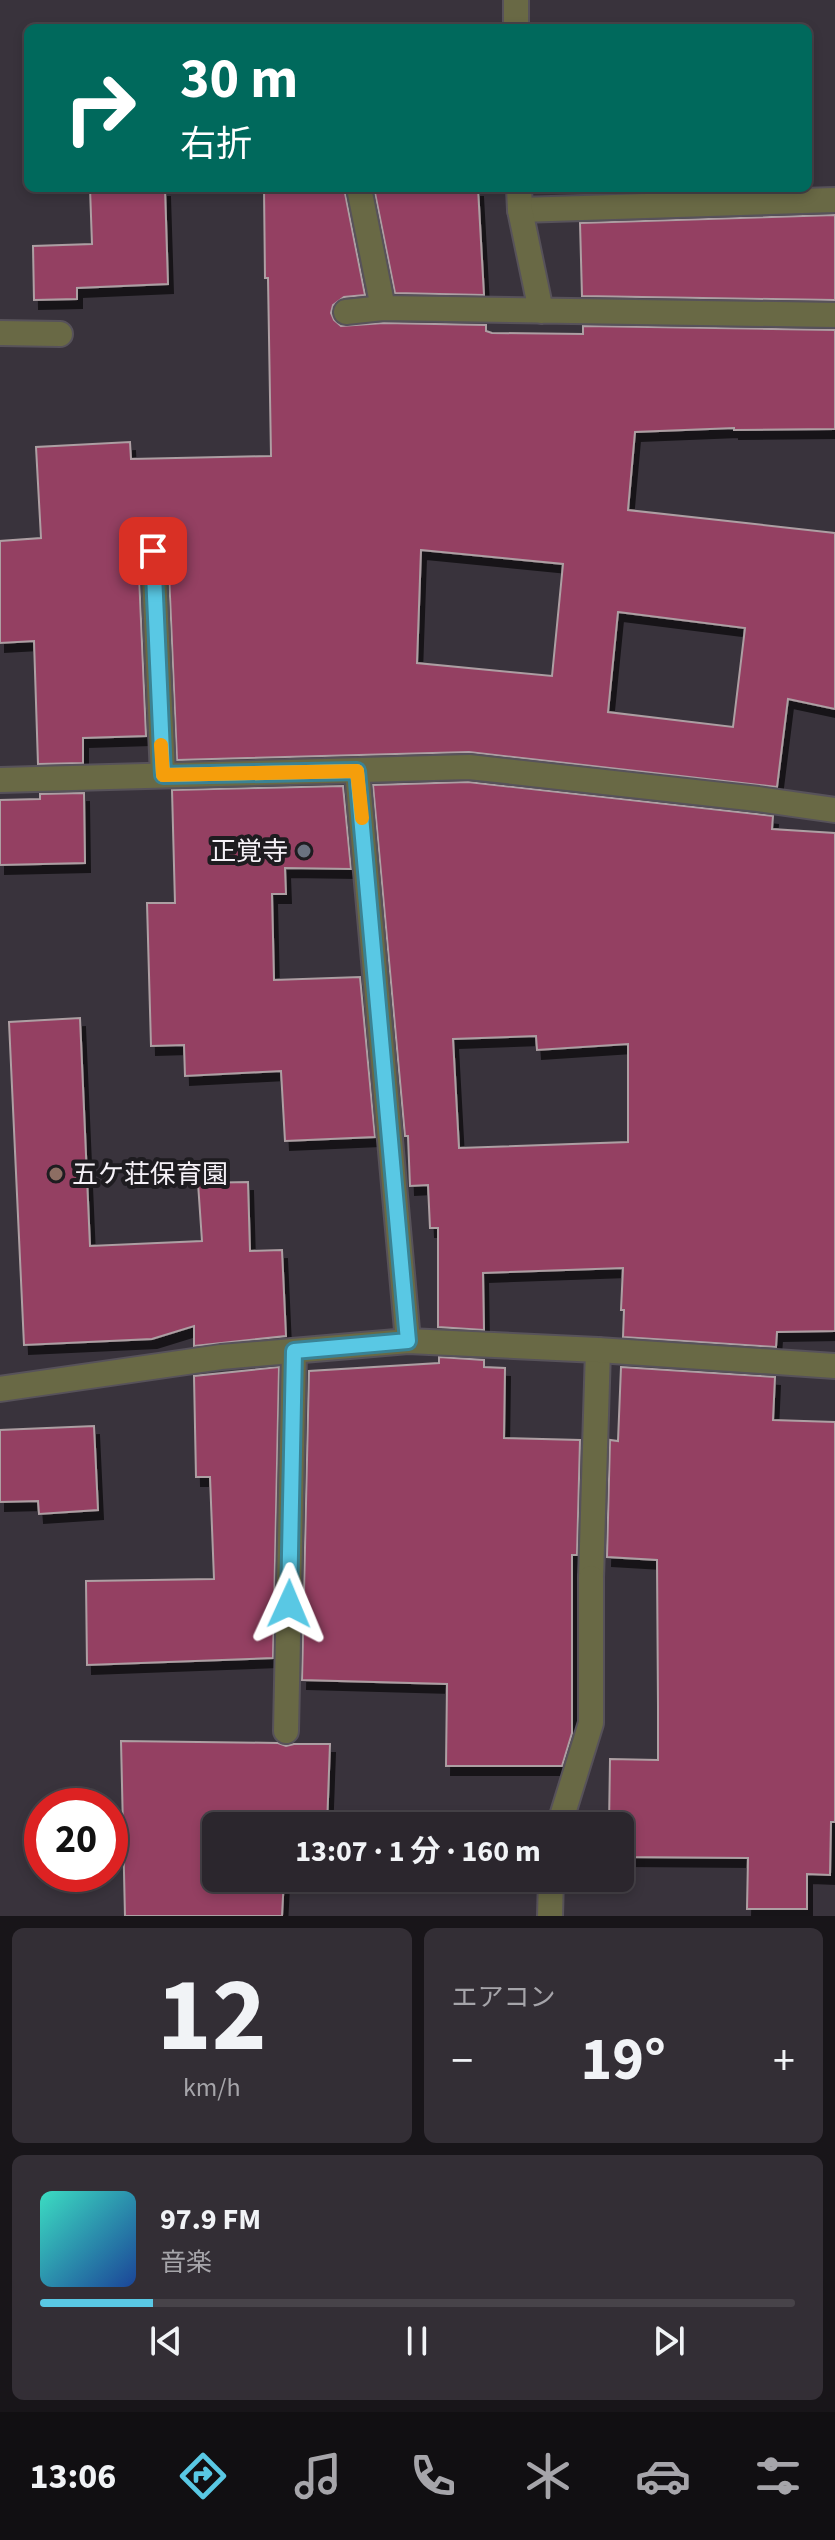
<!DOCTYPE html>
<html lang="ja">
<head>
<meta charset="utf-8">
<style>
  body { margin:0; font-family:"Source Sans 3","Noto Sans JP",sans-serif; background:#332e35; color:#f1f3f6; height:100vh; display:flex; flex-direction:column; font-size:30px; white-space:nowrap }
  * { box-sizing:border-box; margin:0 }
  p { font-size:26px; color:#a6a5aa }
  .icon { flex:none; width:44px; height:44px; fill:none; stroke:currentColor; stroke-width:2; stroke-linecap:round; stroke-linejoin:round }
  .map { position:relative; height:1916px; overflow:hidden }
  .sheet { display:flex; flex-direction:column; gap:12px; padding:12px; background:#181519; flex:1 }
  .sheet>* { flex:none }
  .top-card { position:absolute; left:24px; top:24px; width:788px; height:168px; border-radius:12px; box-shadow:0 4px 12px #0003,0 0 0 2px #474349; background:#00695c; color:#fff; overflow:hidden }
  .speed { position:absolute; left:24px; top:1788px; display:flex; gap:16px; font-size:40px; font-weight:700; text-align:center }
  .speed>* { display:grid; place-content:center; width:104px; height:104px; border-radius:50%; background:#2b262d; box-shadow:0 4px 12px #0003,0 0 0 2px #474349; line-height:1 }
  .speed .limit { border:12px solid #d22; background:#fff; color:#111 }
  .pin { position:absolute; display:grid; place-items:center; width:68px; height:68px; color:#fff; margin:-34px; border-radius:16px; box-shadow:0 4px 12px #0006 }
  .me { position:absolute; width:88px; margin:-44px; rotate:1deg; stroke-linejoin:round; filter:drop-shadow(0 0 6px #0008) }
  .turn { display:flex; align-items:center; gap:28px; height:168px; padding:0 24px; font-size:36px }
  .turn .icon { width:104px; height:104px; stroke-width:2.5 }
  .turn b { display:block; font-size:56px; line-height:68px }
  .big { font-size:60px; font-weight:700; line-height:1.1 }
  .sheet .card { flex:1; display:flex; flex-direction:column; justify-content:center; gap:12px; min-width:0; padding:0 28px; border-radius:12px; background:#332e35 }
  .sheet .dial { align-items:center; gap:0 }
  .dial b { font-size:104px; line-height:1 }
  .song { display:flex; align-items:center; gap:24px }
  .cover { width:96px; height:96px; border-radius:12px; background:linear-gradient(135deg,hsl(170 70% 55%),hsl(220 70% 35%)) }
  .played { height:8px; border-radius:4px; background:linear-gradient(90deg,#59c8e4 15%,#474349 15%) }
  .keys { display:flex; justify-content:space-around; direction:ltr }
  .heat { display:flex; justify-content:space-between; align-items:center; font-size:44px; direction:ltr }
  .sheet .tiles { flex:1; display:grid; gap:12px; grid-template-columns:1fr 1fr }
  .card:last-child { grid-column:span 2 }
  .trip { position:absolute; left:202px; top:1812px; width:432px; height:80px; border-radius:12px; background:#2b262d; box-shadow:0 4px 12px #0003,0 0 0 2px #474349; font-weight:700; line-height:80px; text-align:center }
  .tab-bar { display:flex; height:128px; justify-content:space-around; align-items:center; background:#110f12; color:#a6a5aa }
  .tab-bar .icon { width:56px; height:56px }
  .tab-bar .current { color:#59c8e4 }
  .tab-bar b { font-size:36px; color:#f1f3f6 }
  .map>svg:first-child { display:block }
  .building { fill:#944062; stroke:#ad9fa3; stroke-width:2; fill-rule:evenodd; filter:url(#shadow) }
  .lines { fill:none; stroke-linecap:round; stroke-linejoin:round }
  .lane-casing { stroke:#57525a; stroke-width:28 }
  .street-casing { stroke:#57525a; stroke-width:28 }
  .lane { stroke:#696945; stroke-width:24 }
  .street { stroke:#696945; stroke-width:24 }
  .route-casing { stroke:#3a8294; stroke-width:20 }
  .route { stroke:#59c8e4; stroke-width:14 }
  .slow { stroke:#f59e0b; stroke-width:14 }
  .worship-dot { fill:#6b7280; stroke:#1e1c20; stroke-width:3 }
  .education-dot { fill:#8d6e63; stroke:#1e1c20; stroke-width:3 }
  .labels { text-anchor:middle; stroke-width:8; stroke-linejoin:round; paint-order:stroke }
  .poi-label { font-size:26px; fill:#f6f2f8; stroke:#1e1c20; text-anchor:end }
</style>
</head>
<body>
<div class="map">
<svg width="835" height="1916" viewBox="0 0 835 1916">
  <defs>
    <filter id="shadow"><feDropShadow dx="5" dy="9" stdDeviation="0" flood-color="#0009"/></filter>
  </defs>
  <rect width="100%" height="100%" fill="#39333c"/>
  <path class="building" d="M90 188H165L168 284 77 288V299L34 300 33 246 92 244Z
    M264 188H344L365 295 344 297 333 305 331 313 334 320 341 326 384 323 486 325V331L492 333 583 334V326L835 330V429L734 430V428L635 432 628 510 835 533V709L788 699 777 787 469 752 177 760 168 550 165 542 153 536 144 539 138 552 146 736 83 738V763L38 764 34 641 0 643V541L41 538 36 447 130 442 131 459 271 456 268 278H265ZM421 550 563 564 552 676 417 663ZM618 612 745 628 733 727 608 712Z
    M374 188H478L484 295 395 293Z
    M835 215V300L582 296 580 223Z
    M468 782 756 814 773 816 772 829 835 833V1331L777 1332 776 1347 623 1337 624 1310H621L623 1268 483 1273 484 1330 438 1327V1228H430L428 1185 410 1186 408 1136H405L373 785ZM536 1036 537 1050 628 1044V1142L459 1148 453 1039Z
    M343 786 351 869 285 868 286 894H272L274 980 360 977 375 1137 285 1141 281 1071 185 1076 184 1045 151 1046 147 903H175L172 790Z
    M84 793 85 863 0 865V800L40 799V794Z
    M80 1018 90 1246 202 1241 198 1183 248 1182 250 1251 282 1250 286 1336 194 1346V1326L152 1339 24 1345 9 1022Z
    M439 1357 484 1360V1367L505 1368 504 1438 580 1440 577 1555H572V1733L562 1766H446L447 1684 302 1680 309 1371 439 1363Z
    M279 1367 273 1658 87 1665 86 1581 214 1579 210 1477H196L194 1376Z
    M621 1367 775 1377 773 1420 835 1422V1822H831L830 1875 807 1874V1909H747L748 1858 620 1857V1826H609L610 1759 658 1760V1706L657 1560 607 1557 610 1440 618 1441Z
    M94 1426 98 1510 39 1514 38 1501 0 1502V1430Z
    M121 1741 278 1743 286 1746 294 1744H330L327 1826H216V1878H284L282 1916H125Z"/>
  <g class="lines">
    <g class="lane-casing">
      <path id="lane" d="M520 210 835 200
        M0 333 60 334
        M153 551 163 775
        M357 771 408 1341
        M591 1578 598 1350
        M286 1731 294 1351"/>
    </g>
    <g class="street-casing">
      <path id="street" d="M516 0V28
        M359 188 383 308
        M519 188 520 210 541 311
        M346 312 383 308 835 315
        M0 780 469 767 758 799 835 810
        M0 1389 221 1357 408 1341 598 1350 835 1366
        M559 1826 591 1723V1578
        M550 1916 551 1878"/>
    </g>
    <use href="#lane" class="lane"/>
    <use href="#street" class="street"/>
  </g>
  <g class="lines">
    <g class="route-casing">
      <path id="route" d="M153 551 163 775 357 771 408 1341 294 1351 289 1604"/>
    </g>
    <use href="#route" class="route"/>
    <path class="slow" d="M161 745 163 775 357 771 362 818"/>
  </g>
  <circle class="worship-dot" cx="304" cy="851" r="8"/>
  <circle class="education-dot" cx="56" cy="1174" r="8"/>
  <g class="labels">
    <g class="poi-label">
      <text x="288" y="860">正覚寺</text>
      <text x="72" y="1183" text-anchor="start">五ケ荘保育園</text>
    </g>
  </g>
</svg>
<div class="speed"><div class="limit">20</div></div>
<div class="pin" style="left:153px;top:551px;background:#d93025"><svg class="icon" aria-label="arrive" viewBox="0 0 24 24"><path d="M6 21V4h12l-3 4 3 4H6"/></svg></div>
<svg class="me" style="left:289px;top:1604px" viewBox="-20 -20 40 40"><path d="M0-17L14 15 0 8-14 15z" fill="#59c8e4" stroke="#fff" stroke-width="4"/></svg>
<div class="trip">13:07 · 1 分 · 160 m</div>
<div class="top-card">
<div class="turn"><svg class="icon" aria-label="right" viewBox="0 0 24 24"><path d="M7 20v-9h11M14 6l5 5-5 5"/></svg><div><b>30 m</b>右折</div></div>
</div>
</div>
<section class="sheet">
<div class="tiles">
<div class="card dial"><b>12</b><p>km/h</p></div>
<div class="card"><p>エアコン</p>
<div class="heat"><a>−</a><b class="big">19°</b><a>+</a></div>
</div>
<div class="card">
<div class="song"><i class="cover"></i><div><b>97.9 FM</b><p>音楽</p></div></div>
<div class="played"></div>
<div class="keys"><svg class="icon" aria-label="previous" viewBox="0 0 24 24"><path d="M18 5L8 12l10 7zM5 5v14"/></svg><svg class="icon" aria-label="pause" viewBox="0 0 24 24"><path d="M8 5v14M16 5v14"/></svg><svg class="icon" aria-label="next" viewBox="0 0 24 24"><path d="M6 5l10 7-10 7zM19 5v14"/></svg></div>
</div>
</div>
</section>
<nav class="tab-bar">
<b>13:06</b>
<svg class="icon current" aria-label="directions" viewBox="0 0 24 24"><path d="M12 3l9 9-9 9-9-9zM9 14v-3h6M13 9l2 2-2 2"/></svg>
<svg class="icon" aria-label="music" viewBox="0 0 24 24"><path d="M9 18V5l10-2v13"/><circle cx="6" cy="18" r="3"/><circle cx="16" cy="16" r="3"/></svg>
<svg class="icon" aria-label="phone" viewBox="0 0 24 24"><path d="M5 4h4l2 5-3 2q2 4 5 5l2-3 5 2v4C11 20 4 13 5 4z"/></svg>
<svg class="icon" aria-label="climate" viewBox="0 0 24 24"><path d="M12 3v18M4 7l16 10M4 17L20 7"/></svg>
<svg class="icon" aria-label="car" viewBox="0 0 24 24"><path d="M5 17H2v-5l4-1 3-4h7l3 4 3 1v5h-3M9 17h6M6 11h13"/><circle cx="7" cy="17" r="2"/><circle cx="17" cy="17" r="2"/></svg>
<svg class="icon" aria-label="filters" viewBox="0 0 24 24"><path d="M4 7h16M4 17h16"/><circle cx="9" cy="7" r="2"/><circle cx="15" cy="17" r="2"/></svg>
</nav>
</body>
</html>
